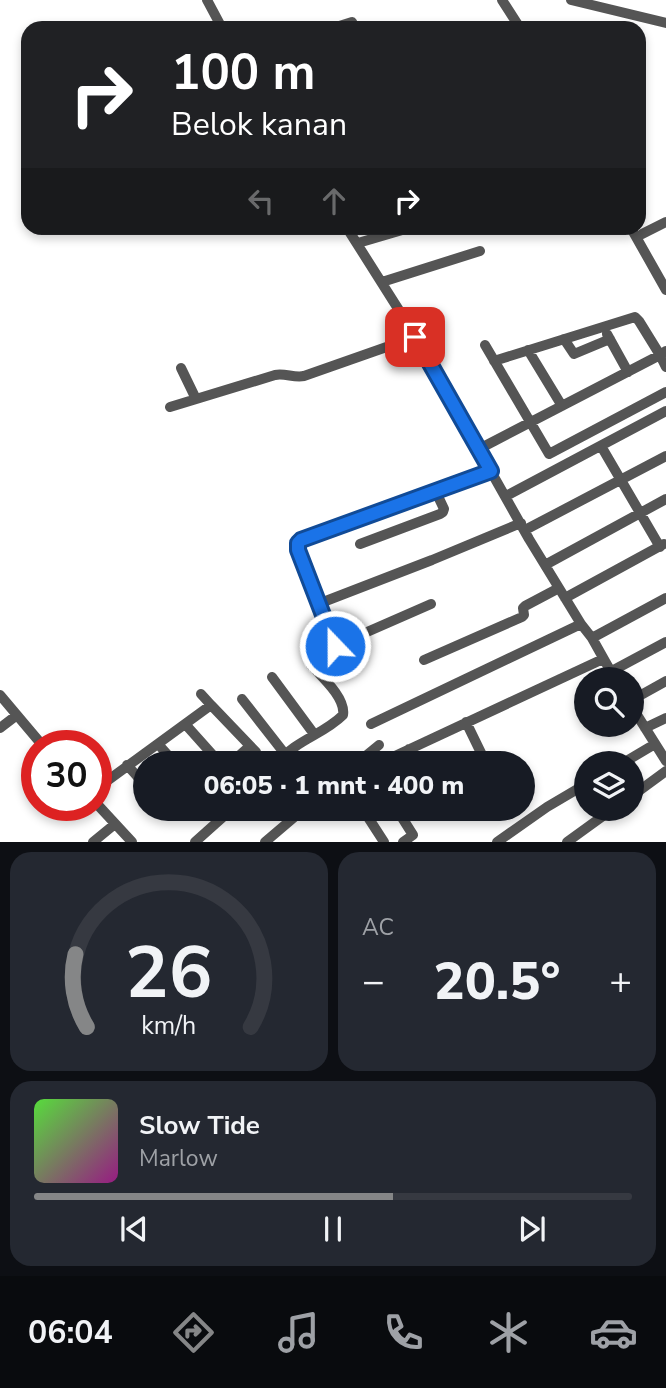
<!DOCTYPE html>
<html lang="id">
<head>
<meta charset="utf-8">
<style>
  body { margin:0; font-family:"Nunito Sans",sans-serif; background:#242831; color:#f1f3f6; height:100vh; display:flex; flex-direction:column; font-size:26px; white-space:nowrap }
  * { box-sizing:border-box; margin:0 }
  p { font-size:23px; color:#9ea1a6 }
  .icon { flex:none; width:38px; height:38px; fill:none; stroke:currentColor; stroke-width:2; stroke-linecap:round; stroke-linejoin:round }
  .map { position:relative; height:842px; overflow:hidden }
  .details { display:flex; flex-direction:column; gap:10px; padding:10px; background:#0d0f14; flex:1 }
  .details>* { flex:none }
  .top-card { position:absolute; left:21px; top:21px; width:625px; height:214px; border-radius:21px; box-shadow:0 4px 10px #0003; background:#202124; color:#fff; overflow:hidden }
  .tools { position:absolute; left:574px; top:667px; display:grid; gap:14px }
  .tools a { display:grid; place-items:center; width:70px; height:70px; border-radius:50%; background:#171b24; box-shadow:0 4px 10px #0003; font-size:35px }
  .speed { position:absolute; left:21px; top:730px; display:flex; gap:14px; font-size:35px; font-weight:700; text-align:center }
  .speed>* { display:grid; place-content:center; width:91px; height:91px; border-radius:50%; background:#171b24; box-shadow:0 4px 10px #0003; line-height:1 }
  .speed .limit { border:10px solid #d22; background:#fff; color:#111 }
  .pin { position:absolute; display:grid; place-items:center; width:60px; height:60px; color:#fff; margin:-30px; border-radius:14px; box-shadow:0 4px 10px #0006 }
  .me { position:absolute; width:77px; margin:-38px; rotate:338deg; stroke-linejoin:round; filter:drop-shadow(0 0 5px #0008) }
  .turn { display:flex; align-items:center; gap:24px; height:147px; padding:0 35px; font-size:32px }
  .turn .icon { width:91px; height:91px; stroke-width:2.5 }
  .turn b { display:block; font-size:49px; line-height:60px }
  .lanes { display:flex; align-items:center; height:66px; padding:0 35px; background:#0003; justify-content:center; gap:35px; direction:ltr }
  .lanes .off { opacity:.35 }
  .big { font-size:52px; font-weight:800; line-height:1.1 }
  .details .tile { flex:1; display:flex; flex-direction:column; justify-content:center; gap:10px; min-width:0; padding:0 24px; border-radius:21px; background:#242831 }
  .details .dial { align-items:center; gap:0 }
  .dial svg { height:182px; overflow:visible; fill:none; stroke:#363941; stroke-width:7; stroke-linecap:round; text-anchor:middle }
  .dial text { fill:#f1f3f6; stroke:none }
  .song { display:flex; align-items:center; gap:21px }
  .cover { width:84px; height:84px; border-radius:10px; background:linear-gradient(135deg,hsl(110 70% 55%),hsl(310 70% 35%)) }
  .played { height:7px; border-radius:4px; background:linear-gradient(90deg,#858687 60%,#363941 60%) }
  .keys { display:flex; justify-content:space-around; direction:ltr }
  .heat { display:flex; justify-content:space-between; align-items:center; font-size:38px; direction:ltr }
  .details .tiles { flex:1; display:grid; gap:10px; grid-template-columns:1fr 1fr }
  .tile:last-child { grid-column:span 2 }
  .trip { position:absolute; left:133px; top:751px; width:402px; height:70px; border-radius:35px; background:#171b24; box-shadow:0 4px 10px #0003; font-weight:800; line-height:70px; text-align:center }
  .menu { display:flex; height:112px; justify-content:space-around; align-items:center; background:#090b0e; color:#9ea1a6 }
  .menu .icon { width:49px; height:49px }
  .menu .selected { color:#858687 }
  .menu b { font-size:32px; color:#f1f3f6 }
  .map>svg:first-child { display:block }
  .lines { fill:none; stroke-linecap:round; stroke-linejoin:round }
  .minor { stroke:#555; stroke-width:10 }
  .route-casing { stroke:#114b97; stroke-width:18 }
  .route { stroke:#1a73e8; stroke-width:12 }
</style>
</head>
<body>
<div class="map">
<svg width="666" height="842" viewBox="0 0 666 842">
  <rect width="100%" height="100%" fill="#fff"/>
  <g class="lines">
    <path class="minor" d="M207 0 222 28
      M502 0 520 28
      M571 0 666 23
      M333 28 352 22 355 28
      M347 228 409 326 529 539 581 624 592 638 615 679
      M631 228 666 290
      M642 234 666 222
      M358 243 409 228
      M382 282 480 251
      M607 334 628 372
      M564 339 574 354 610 339
      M485 345 549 454 666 392
      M528 350 562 406
      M494 361 635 317 639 321 660 355 666 351
      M181 368 196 399
      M170 407 275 375C285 373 294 378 304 376L415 337
      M601 446 660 547
      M479 449 660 355 666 367
      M506 496 666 411
      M525 530 666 456
      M360 544 440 514 443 512 444 509 436 492
      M545 565 666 499
      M565 598 664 544
      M318 604 432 560 521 523
      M431 604 335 646 298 550V543L305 537 436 492 491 471
      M592 638 666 598
      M424 660 522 617 524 615 523 608 525 606 559 588
      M610 672 666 642
      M272 677 314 734
      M201 694 211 705
      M0 695 43 746
      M242 699 285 754
      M632 700 666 681
      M632 707 666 761
      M466 722 484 759 476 763
      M371 724 581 624
      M186 725 220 763
      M0 728 17 715
      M645 728 666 718
      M158 744 175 763
      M409 749 416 763
      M395 756 603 659
      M231 763 250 746
      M278 763C295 740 323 735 343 715 346 698 322 677 311 665
      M357 763 379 745
      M623 763 655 744
      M127 765 145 785
      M96 789 211 705 256 752
      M632 796 666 771
      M96 803 132 842
      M166 808 170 813 177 808
      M362 808 384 842
      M396 808 413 835 403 842
      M93 842 115 824
      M195 842 233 808
      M265 842 305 808
      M497 842 547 807 586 784
      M567 842 614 808"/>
  </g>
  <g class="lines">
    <g class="route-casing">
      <path id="route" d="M335 646 298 550V543L301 540 491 471 415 337"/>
    </g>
    <use href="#route" class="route"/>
  </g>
</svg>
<div class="tools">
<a><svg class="icon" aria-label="search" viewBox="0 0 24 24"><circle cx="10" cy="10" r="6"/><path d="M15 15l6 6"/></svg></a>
<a><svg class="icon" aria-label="layers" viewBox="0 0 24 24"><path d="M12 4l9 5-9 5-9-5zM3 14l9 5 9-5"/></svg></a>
</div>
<div class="speed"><div class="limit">30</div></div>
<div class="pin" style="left:415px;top:337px;background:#d93025"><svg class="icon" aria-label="arrive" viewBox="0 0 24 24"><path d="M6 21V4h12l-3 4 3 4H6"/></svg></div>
<svg class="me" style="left:335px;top:646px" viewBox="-20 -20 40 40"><circle r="17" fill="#1a73e8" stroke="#fff" stroke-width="3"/><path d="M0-11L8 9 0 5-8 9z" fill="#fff"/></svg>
<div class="trip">06:05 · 1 mnt · 400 m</div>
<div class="top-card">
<div class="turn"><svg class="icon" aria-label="right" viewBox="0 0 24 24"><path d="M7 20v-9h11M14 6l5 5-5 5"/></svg><div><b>100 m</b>Belok kanan</div></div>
<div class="lanes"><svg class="icon off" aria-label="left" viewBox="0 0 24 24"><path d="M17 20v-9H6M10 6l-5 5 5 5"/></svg><svg class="icon off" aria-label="ahead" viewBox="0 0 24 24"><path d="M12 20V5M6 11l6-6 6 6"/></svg><svg class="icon" aria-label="right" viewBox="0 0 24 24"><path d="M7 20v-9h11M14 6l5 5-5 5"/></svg></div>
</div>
</div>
<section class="details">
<div class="tiles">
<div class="tile dial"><svg viewBox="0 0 100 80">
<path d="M14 69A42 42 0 1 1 86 69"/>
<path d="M14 69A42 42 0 0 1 9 37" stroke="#858687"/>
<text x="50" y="56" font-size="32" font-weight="700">26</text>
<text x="50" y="72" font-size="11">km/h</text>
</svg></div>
<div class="tile"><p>AC</p>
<div class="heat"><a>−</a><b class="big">20.5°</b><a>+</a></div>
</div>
<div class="tile">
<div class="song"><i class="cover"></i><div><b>Slow Tide</b><p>Marlow</p></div></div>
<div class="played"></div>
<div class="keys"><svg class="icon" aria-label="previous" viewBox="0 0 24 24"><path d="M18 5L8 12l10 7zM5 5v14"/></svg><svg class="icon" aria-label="pause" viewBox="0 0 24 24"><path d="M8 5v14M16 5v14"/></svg><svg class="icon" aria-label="next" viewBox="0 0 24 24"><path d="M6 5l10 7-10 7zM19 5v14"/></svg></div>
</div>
</div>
</section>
<nav class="menu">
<b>06:04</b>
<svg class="icon selected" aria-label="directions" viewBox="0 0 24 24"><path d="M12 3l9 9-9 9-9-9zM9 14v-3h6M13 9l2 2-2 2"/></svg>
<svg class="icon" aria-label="music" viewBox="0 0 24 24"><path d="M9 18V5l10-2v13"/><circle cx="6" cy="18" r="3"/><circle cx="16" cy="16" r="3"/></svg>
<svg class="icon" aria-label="phone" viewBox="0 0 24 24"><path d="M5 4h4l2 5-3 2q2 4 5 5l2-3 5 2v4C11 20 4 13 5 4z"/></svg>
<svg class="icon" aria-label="climate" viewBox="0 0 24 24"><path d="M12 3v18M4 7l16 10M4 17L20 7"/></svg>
<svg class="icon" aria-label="car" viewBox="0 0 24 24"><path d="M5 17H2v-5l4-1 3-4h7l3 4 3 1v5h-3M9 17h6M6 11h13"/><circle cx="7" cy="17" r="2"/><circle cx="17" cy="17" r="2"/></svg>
</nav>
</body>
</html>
